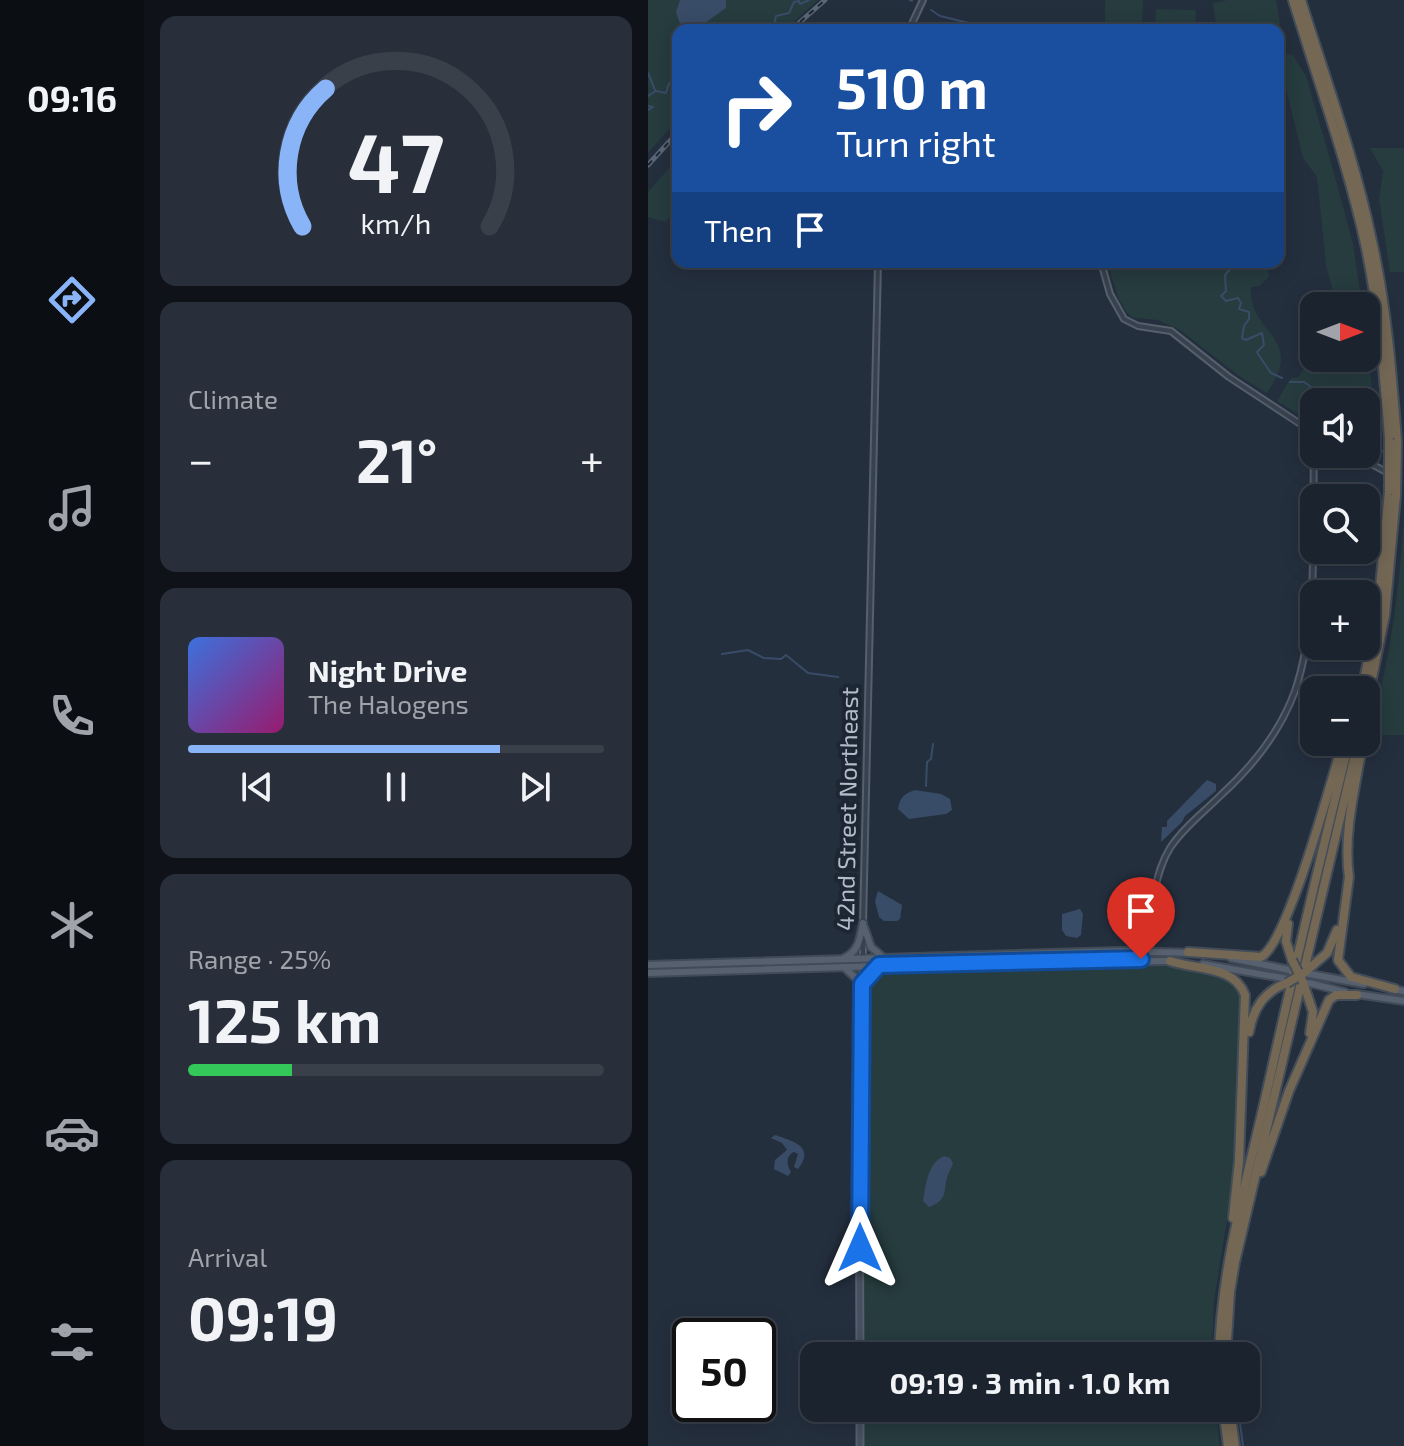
<!DOCTYPE html>
<html lang="en">
<head>
<meta charset="utf-8">
<style>
  body { margin:0; font-family:"Exo 2",sans-serif; background:#282f3a; color:#f1f3f6; height:100vh; display:flex; flex-direction:column; font-size:30px; white-space:nowrap }
  * { box-sizing:border-box; margin:0 }
  p { font-size:26px; color:#a0a4aa }
  .icon { flex:none; width:44px; height:44px; fill:none; stroke:currentColor; stroke-width:2; stroke-linecap:round; stroke-linejoin:round }
  .map { position:relative; flex:1; overflow:hidden }
  .details { display:flex; flex-direction:column; gap:16px; padding:16px; background:#0f1319; width:504px }
  .details>* { flex:none }
  .hud { position:absolute; left:24px; top:24px; width:612px; height:244px; border-radius:16px; box-shadow:0 4px 20px #0003,0 0 0 2px #39404a; background:#1a4fa0; color:#fff; overflow:hidden }
  .needle { width:52px; rotate:90deg }
  .buttons { position:absolute; left:652px; top:292px; display:grid; gap:16px }
  .buttons a { display:grid; place-items:center; width:80px; height:80px; border-radius:16px; background:#1b232e; box-shadow:0 4px 20px #0003,0 0 0 2px #39404a; font-size:40px }
  .speed { position:absolute; left:24px; top:1318px; display:flex; gap:16px; font-size:40px; font-weight:700; text-align:center }
  .speed>* { display:grid; place-content:center; width:104px; height:104px; border-radius:50%; background:#1b232e; box-shadow:0 4px 20px #0003,0 0 0 2px #39404a; line-height:1 }
  .speed .limit { border:4px solid #111; border-radius:12px; background:#fff; color:#111 }
  .pin { position:absolute; display:grid; place-items:center; width:68px; height:68px; color:#fff; margin:-82px -34px; border-radius:50% 50% 50% 0; rotate:-45deg; box-shadow:0 0 8px #0007 }
  .pin .icon { rotate:45deg }
  .me { position:absolute; width:88px; margin:-44px; rotate:0deg; stroke-linejoin:round; filter:drop-shadow(0 0 6px #0008) }
  .turn { display:flex; align-items:center; gap:28px; height:168px; padding:0 32px; font-size:36px }
  .turn .icon { width:104px; height:104px; stroke-width:2.5 }
  .turn b { display:block; font-size:56px; line-height:68px }
  .then { display:flex; align-items:center; height:76px; padding:0 32px; background:#0003; gap:16px; font-size:30px }
  .big { font-size:60px; font-weight:700; line-height:1.1 }
  .details .widget { flex:1; display:flex; flex-direction:column; justify-content:center; gap:12px; min-width:0; padding:0 28px; border-radius:16px; background:#282f3a }
  .details .dial { align-items:center; gap:0 }
  .dial svg { height:208px; overflow:visible; fill:none; stroke:#39404a; stroke-width:7; stroke-linecap:round; text-anchor:middle }
  .dial text { fill:#f1f3f6; stroke:none }
  .song { display:flex; align-items:center; gap:24px }
  .cover { width:96px; height:96px; border-radius:12px; background:linear-gradient(135deg,hsl(220 70% 55%),hsl(320 70% 35%)) }
  .played { height:8px; border-radius:4px; background:linear-gradient(90deg,#8ab4f8 75%,#39404a 75%) }
  .keys { display:flex; justify-content:space-around; direction:ltr }
  .heat { display:flex; justify-content:space-between; align-items:center; font-size:44px; direction:ltr }
  .charge { height:12px; border-radius:6px; background:linear-gradient(90deg,#34c759 25%,#39404a 0) }
  .trip { position:absolute; left:152px; top:1342px; width:460px; height:80px; border-radius:16px; background:#1b232e; box-shadow:0 4px 20px #0003,0 0 0 2px #39404a; font-weight:700; line-height:80px; text-align:center }
  main { display:flex; flex:1; min-height:0 }
  .menu { display:flex; flex-direction:column; width:144px; justify-content:space-around; align-items:center; background:#0b0e12; color:#a0a4aa }
  .menu .icon { width:56px; height:56px }
  .menu .active { color:#8ab4f8 }
  .menu b { font-size:36px; color:#f1f3f6 }
  .map>svg:first-child { display:block }
  .green { fill:#263c3f }
  .water { fill:#394c67 }
  .lines { fill:none; stroke-linecap:round; stroke-linejoin:round }
  .stream { stroke:#394c67; stroke-width:2 }
  .tertiary-casing { stroke:#565f6c; stroke-width:8 }
  .secondary-casing { stroke:#565f6c; stroke-width:9 }
  .primary-casing { stroke:#414a57; stroke-width:10 }
  .motorway-casing { stroke:#434c59; stroke-width:12 }
  .tertiary { stroke:#38414e; stroke-width:4 }
  .secondary { stroke:#465061; stroke-width:5 }
  .primary { stroke:#56606e; stroke-width:6 }
  .motorway { stroke:#746855; stroke-width:8 }
  .rail-casing { stroke:#5a6575; stroke-width:5 }
  .rail { stroke:#1d2633; stroke-width:2; stroke-dasharray:6; stroke-linecap:butt }
  .motorway-bridge-casing { stroke:#434c59; stroke-width:12; stroke-linecap:butt }
  .motorway-bridge { stroke:#746855; stroke-width:8 }
  .route-casing { stroke:#114b97; stroke-width:20 }
  .route { stroke:#1a73e8; stroke-width:14 }
  .labels { text-anchor:middle; stroke-width:8; stroke-linejoin:round; paint-order:stroke }
  .street-label { font-size:24px; fill:#b4bcc9; stroke:#1d2633 }
</style>
</head>
<body>
<main>
<nav class="menu">
<b>09:16</b>
<svg class="icon active" aria-label="directions" viewBox="0 0 24 24"><path d="M12 3l9 9-9 9-9-9zM9 14v-3h6M13 9l2 2-2 2"/></svg>
<svg class="icon" aria-label="music" viewBox="0 0 24 24"><path d="M9 18V5l10-2v13"/><circle cx="6" cy="18" r="3"/><circle cx="16" cy="16" r="3"/></svg>
<svg class="icon" aria-label="phone" viewBox="0 0 24 24"><path d="M5 4h4l2 5-3 2q2 4 5 5l2-3 5 2v4C11 20 4 13 5 4z"/></svg>
<svg class="icon" aria-label="climate" viewBox="0 0 24 24"><path d="M12 3v18M4 7l16 10M4 17L20 7"/></svg>
<svg class="icon" aria-label="car" viewBox="0 0 24 24"><path d="M5 17H2v-5l4-1 3-4h7l3 4 3 1v5h-3M9 17h6M6 11h13"/><circle cx="7" cy="17" r="2"/><circle cx="17" cy="17" r="2"/></svg>
<svg class="icon" aria-label="filters" viewBox="0 0 24 24"><path d="M4 7h16M4 17h16"/><circle cx="9" cy="7" r="2"/><circle cx="15" cy="17" r="2"/></svg>
</nav>
<section class="details">
<div class="widget dial"><svg viewBox="0 0 100 80">
<path d="M14 69A42 42 0 1 1 86 69"/>
<path d="M14 69A42 42 0 0 1 23 16" stroke="#8ab4f8"/>
<text x="50" y="56" font-size="32" font-weight="700">47</text>
<text x="50" y="72" font-size="11">km/h</text>
</svg></div>
<div class="widget"><p>Climate</p>
<div class="heat"><a>−</a><b class="big">21°</b><a>+</a></div>
</div>
<div class="widget">
<div class="song"><i class="cover"></i><div><b>Night Drive</b><p>The Halogens</p></div></div>
<div class="played"></div>
<div class="keys"><svg class="icon" aria-label="previous" viewBox="0 0 24 24"><path d="M18 5L8 12l10 7zM5 5v14"/></svg><svg class="icon" aria-label="pause" viewBox="0 0 24 24"><path d="M8 5v14M16 5v14"/></svg><svg class="icon" aria-label="next" viewBox="0 0 24 24"><path d="M6 5l10 7-10 7zM19 5v14"/></svg></div>
</div>
<div class="widget"><p>Range · 25%</p><b class="big">125 km</b><div class="charge"></div></div>
<div class="widget"><p>Arrival</p><b class="big">09:19</b></div>
</section>
<div class="map">
<svg width="756" height="1446" viewBox="0 0 756 1446">
  <rect width="100%" height="100%" fill="#242f3e"/>
  <path class="green" d="M0 0H170L137 30H30V119L0 153Z
    M457 0H495L494 30H457Z
    M579 0H628L633 29 569 30 565 3Z
    M508 9 548 10 547 30H507Z
    M644 54 658 76 687 177 705 244 714 306H689L678 265 669 177 655 158 631 61 635 55Z
    M722 148H756V272H742L731 199 735 171Z
    M30 158V210L17 222 0 217V192Z
    M459 262 615 264 620 271 621 277 611 286 603 287C599 334 659 336 619 393L591 376 532 330 510 320 487 318 480 314 471 300Z
    M718 331 726 409 720 417 718 449V402H666V424L629 401 643 378H650L659 364 677 358H718Z
    M756 517V735H726C728 705 736 678 741 648 749 604 753 561 756 517Z
    M498 960 572 972 594 986 588 1164 566 1301 564 1356H212L215 966Z
    M212 1408H567L572 1446H212Z"/>
  <path class="water" d="M32 0H78V8L47 30H34L28 12Z
    M559 780 568 784V791L537 816 534 822 513 842 514 827H519V821Z
    M267 790 293 794 302 799 304 810 298 814 261 819 250 809C252 797 256 794 267 790Z
    M230 891 254 905 252 919 249 921H236L231 917 227 901Z
    M432 909 435 914 433 935 429 938 418 936 414 930V914Z
    M127 1135C144 1141 168 1146 150 1169L146 1167 150 1154 146 1152C137 1156 139 1166 143 1172L140 1176 126 1169 127 1160 139 1150 134 1143 123 1138Z
    M296 1156 302 1158 305 1163C304 1167 301 1171 300 1175 294 1191 302 1199 281 1207L275 1201C278 1185 279 1164 296 1156Z"/>
  <g class="lines">
    <path class="stream" d="M262 0 264 1
      M283 10 292 16 329 25 332 30
      M125 30 128 16 141 13 146 2 151 1 152 4 161 0
      M0 73 7 90
      M0 96 8 91 18 93 21 83 30 86
      M0 106 5 107 0 110
      M580 262 584 267 577 275 578 291 573 296 578 301 590 298 593 303 591 309 601 312V319L596 326 594 338 598 340 614 333 616 345 609 352 610 354 623 373 634 378
      M642 382H656L685 402
      M718 438 739 455
      M74 654 100 650 116 658 133 659 138 655 160 673 190 677
      M278 786 279 762 283 759 285 744
      M590 1408 595 1446"/>
    <g class="tertiary-casing">
      <path id="tertiary" d="M261 30 275 0
        M453 262 462 294 476 319 490 326 523 331 581 377 666 433
        M705 454 742 474
        M215 925 230 262
        M496 954C493 936 499 916 504 900 509 881 512 864 522 848 535 828 556 812 573 795 605 766 632 732 647 691 671 620 664 529 666 454
        M215 957V934
        M498 960 502 951 504 903"/>
    </g>
    <g class="secondary-casing">
      <path id="secondary" d="M212 1356 211 1137 215 965
        M212 1408V1446"/>
    </g>
    <g class="primary-casing">
      <path id="primary" d="M216 927 223 947 237 959
        M430 957 498 953
        M583 958 642 970
        M194 959C211 952 212 939 215 923
        M555 964 640 979
        M0 965 473 951 544 953
        M196 967 214 984 229 967
        M0 973 335 963 524 961
        M656 973 716 984
        M661 983 697 992
        M743 989 756 991
        M708 994 756 1001"/>
    </g>
    <g class="motorway-casing">
      <path id="motorway" d="M645 0C670 82 700 164 718 248 731 311 736 374 741 438
        M653 0C678 80 707 159 724 241 739 308 744 374 749 442
        M714 690 730 609 741 491
        M718 708 737 615 748 495
        M718 722 722 703
        M714 747C707 788 695 835 701 877L690 960 703 977 747 989
        M640 924 638 941 644 960
        M540 952 613 957C640 943 684 778 695 742
        M522 961C548 970 586 965 597 995L591 1161 585 1218
        M656 973 679 953 689 930
        M655 982 665 1012 662 1033
        M601 1032C605 1009 616 991 639 983
        M613 1172 641 1091 681 1000 688 995H709
        M571 1356C573 1270 597 1187 616 1104 643 983 671 863 701 742
        M578 1356 582 1292 587 1262 710 742
        M575 1408 580 1446
        M582 1408 587 1446"/>
    </g>
    <use href="#tertiary" class="tertiary"/>
    <use href="#secondary" class="secondary"/>
    <use href="#primary" class="primary"/>
    <use href="#motorway" class="motorway"/>
    <g class="rail-casing">
      <path id="rail" d="M143 30 177 0
        M0 165 30 132"/>
    </g>
    <use href="#rail" class="rail"/>
    <g class="motorway-bridge-casing">
      <path id="motorway-bridge" d="M741 491V438
        M748 495 749 442
        M644 960 655 982
        M639 983 656 973"/>
    </g>
    <use href="#motorway-bridge" class="motorway-bridge"/>
  </g>
  <g class="lines">
    <g class="route-casing">
      <path id="route" d="M212 1248 214 984 231 965 493 959"/>
    </g>
    <use href="#route" class="route"/>
  </g>
  <g class="labels">
    <g class="street-label">
      <text transform="translate(200 809) rotate(-89)" y="8">42nd Street Northeast</text>
    </g>
  </g>
</svg>
<div class="buttons">
<a><svg class="needle" viewBox="-14 -14 28 28"><path d="M0-13l5 13h-10z" fill="#e53935"/><path d="M0 13l5-13h-10z" fill="#a0a4aa"/></svg></a>
<a><svg class="icon" aria-label="sound" viewBox="0 0 24 24"><path d="M4 9h4l5-4v14l-5-4H4zM17 9q2 3 0 6"/></svg></a>
<a><svg class="icon" aria-label="search" viewBox="0 0 24 24"><circle cx="10" cy="10" r="6"/><path d="M15 15l6 6"/></svg></a>
<a>+</a>
<a>−</a>
</div>
<div class="speed"><div class="limit">50</div></div>
<div class="pin" style="left:493px;top:959px;background:#d93025"><svg class="icon" aria-label="arrive" viewBox="0 0 24 24"><path d="M6 21V4h12l-3 4 3 4H6"/></svg></div>
<svg class="me" style="left:212px;top:1248px" viewBox="-20 -20 40 40"><path d="M0-17L14 15 0 8-14 15z" fill="#1a73e8" stroke="#fff" stroke-width="4"/></svg>
<div class="trip">09:19 · 3 min · 1.0 km</div>
<div class="hud">
<div class="turn"><svg class="icon" aria-label="right" viewBox="0 0 24 24"><path d="M7 20v-9h11M14 6l5 5-5 5"/></svg><div><b>510 m</b>Turn right</div></div>
<div class="then">Then<svg class="icon" aria-label="arrive" viewBox="0 0 24 24"><path d="M6 21V4h12l-3 4 3 4H6"/></svg></div>
</div>
</div>
</main>
</body>
</html>
